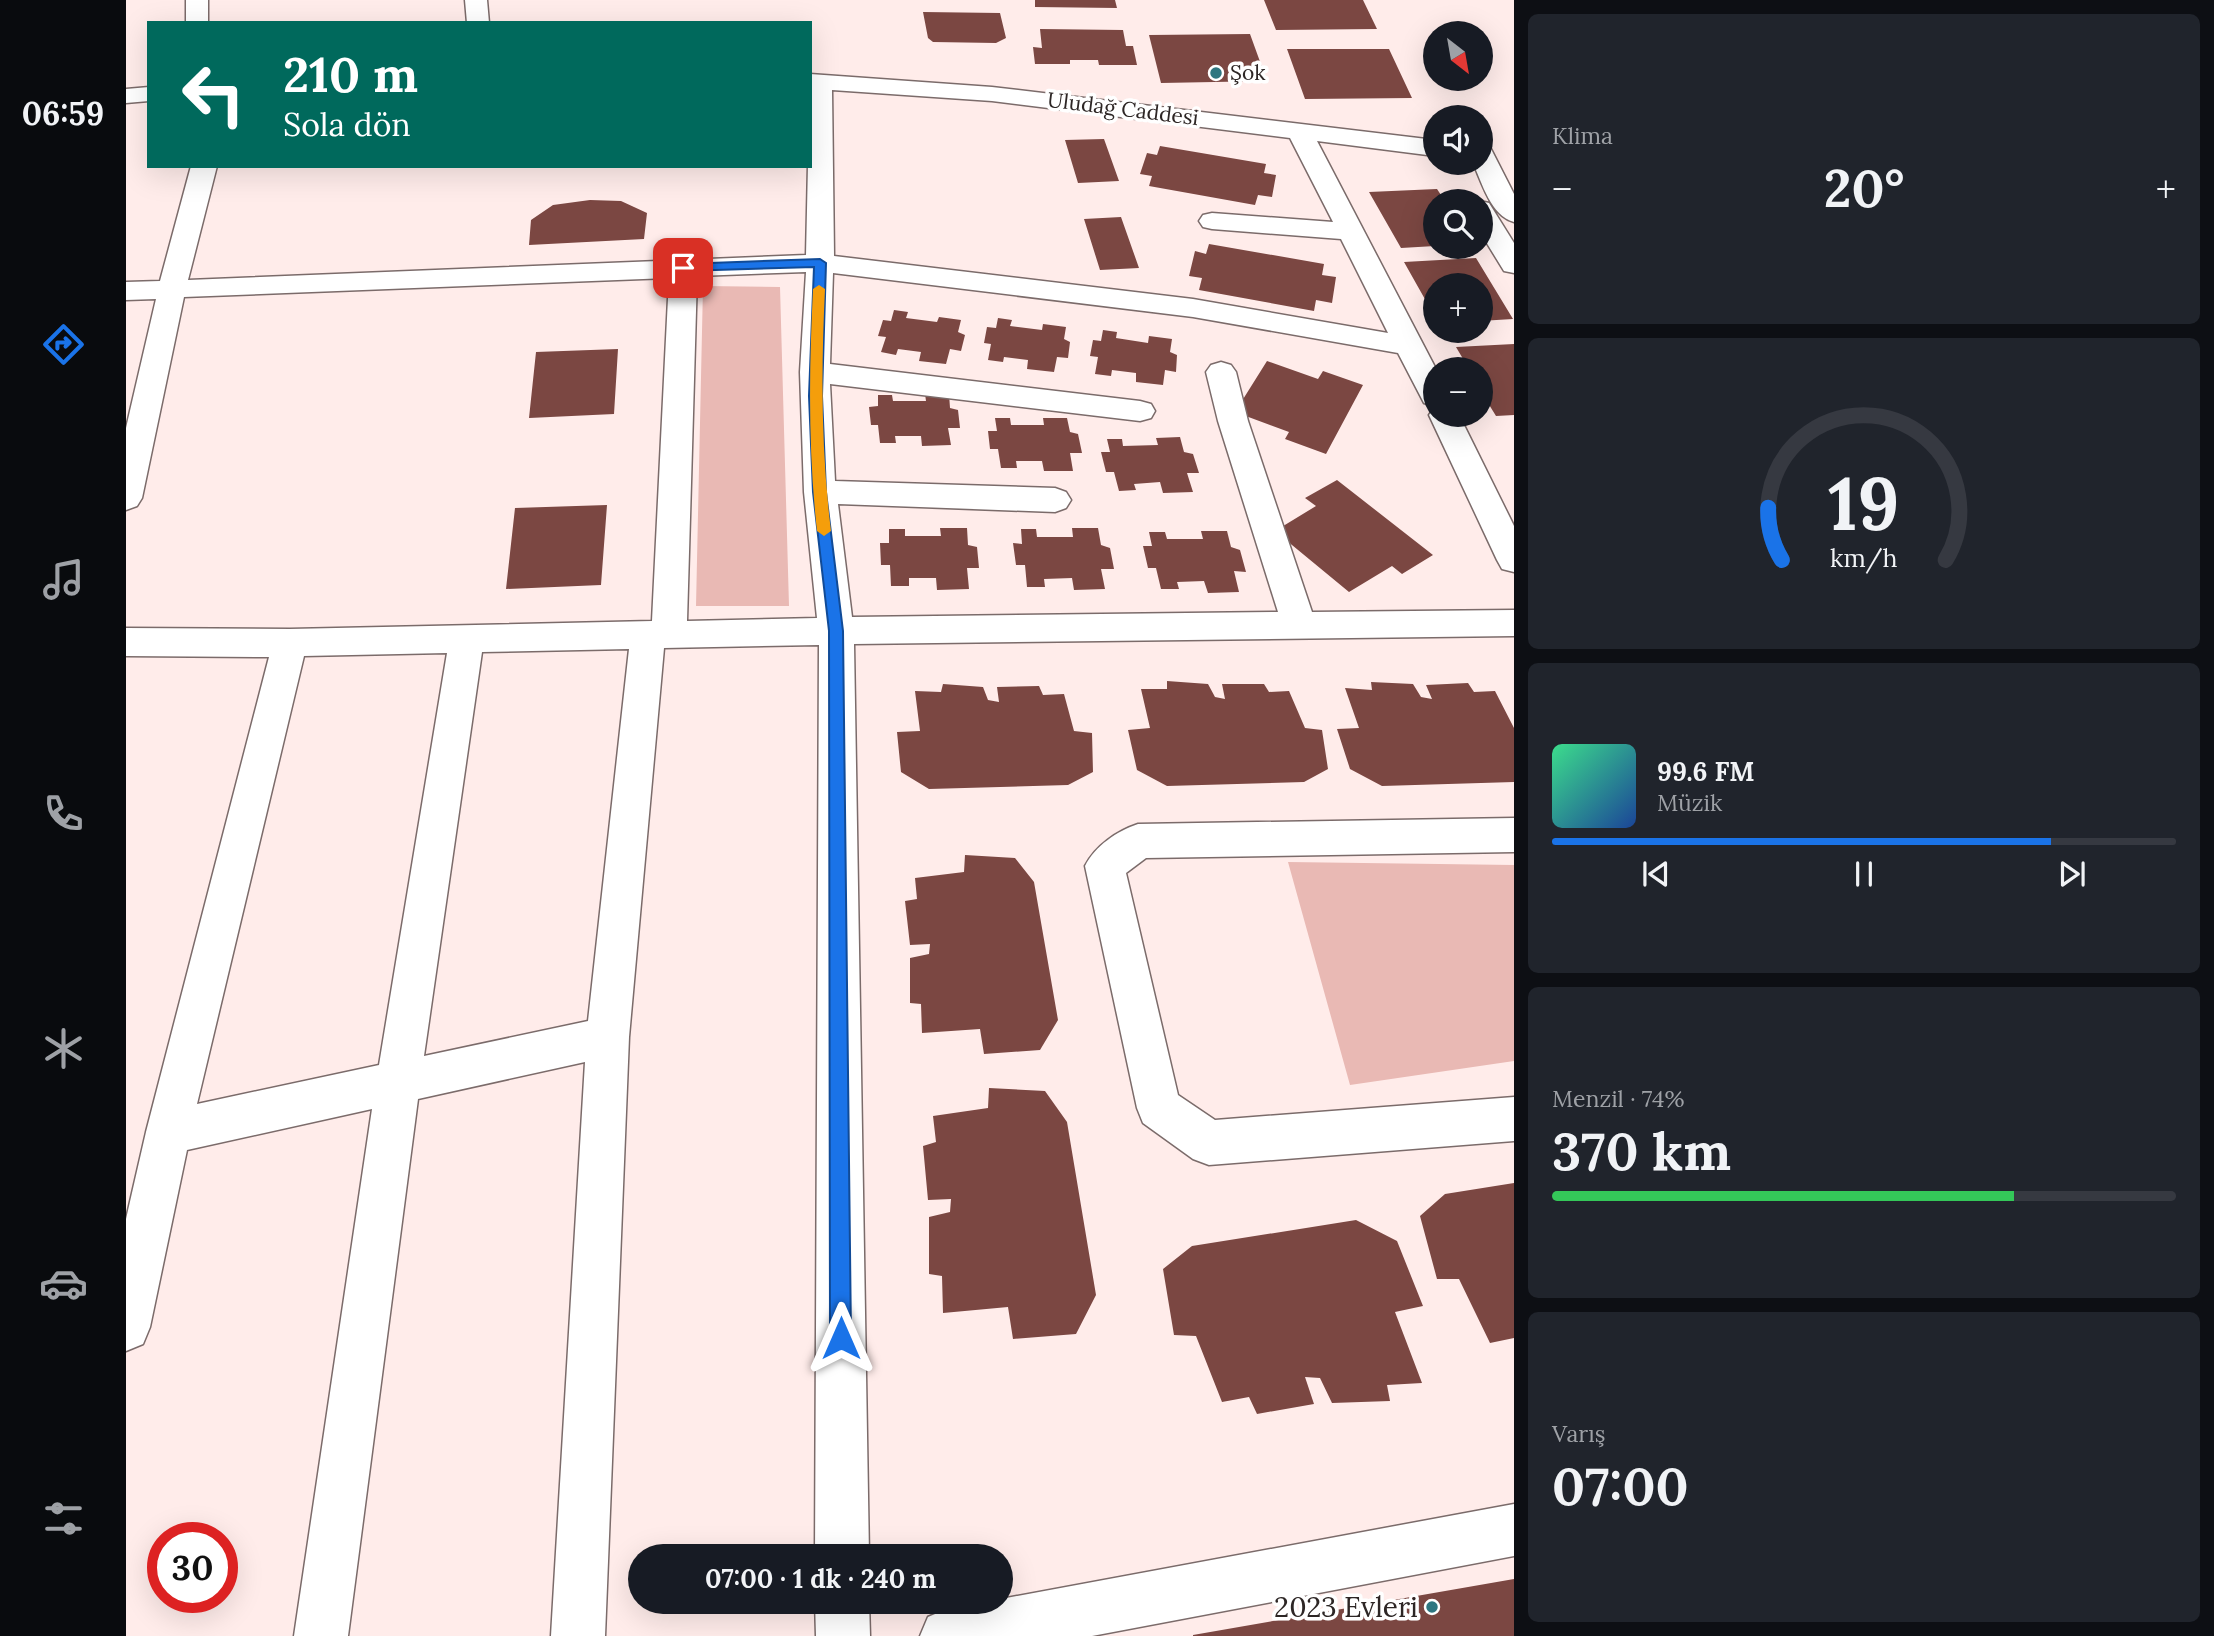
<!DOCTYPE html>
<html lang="tr">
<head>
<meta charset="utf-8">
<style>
  body { margin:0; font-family:Lora,serif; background:#20242c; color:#f1f3f6; height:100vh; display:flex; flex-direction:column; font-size:26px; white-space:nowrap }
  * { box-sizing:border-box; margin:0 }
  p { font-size:23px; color:#9ea1a6 }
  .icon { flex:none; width:38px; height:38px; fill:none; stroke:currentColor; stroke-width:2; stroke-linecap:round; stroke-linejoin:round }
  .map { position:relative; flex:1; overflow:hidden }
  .panel { display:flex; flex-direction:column; gap:14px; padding:14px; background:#0d0f14; width:700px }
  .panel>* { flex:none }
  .top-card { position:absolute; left:21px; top:21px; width:665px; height:147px; border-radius:0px; box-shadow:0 7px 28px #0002; background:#00695c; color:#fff; overflow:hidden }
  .needle { width:46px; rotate:149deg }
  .controls { position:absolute; left:1297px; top:21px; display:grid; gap:14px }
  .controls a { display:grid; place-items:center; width:70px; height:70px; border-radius:50%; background:#171b24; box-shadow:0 7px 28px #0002; font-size:35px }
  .speed { position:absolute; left:21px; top:1522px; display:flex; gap:14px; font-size:35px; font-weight:700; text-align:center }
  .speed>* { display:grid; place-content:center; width:91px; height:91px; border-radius:50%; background:#171b24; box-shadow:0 7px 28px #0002; line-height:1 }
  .speed .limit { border:10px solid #d22; background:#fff; color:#111 }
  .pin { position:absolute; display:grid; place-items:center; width:60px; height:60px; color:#fff; margin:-30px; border-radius:14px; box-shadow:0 4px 10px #0006 }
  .me { position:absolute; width:77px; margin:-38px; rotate:0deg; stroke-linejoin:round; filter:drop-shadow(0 0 5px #0008) }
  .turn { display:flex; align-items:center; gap:24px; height:147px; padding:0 21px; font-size:32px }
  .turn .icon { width:91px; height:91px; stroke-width:2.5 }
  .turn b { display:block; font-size:49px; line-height:60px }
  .big { font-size:52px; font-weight:800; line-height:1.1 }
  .panel .widget { flex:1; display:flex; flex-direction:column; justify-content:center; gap:10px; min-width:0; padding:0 24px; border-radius:10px; background:#20242c }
  .panel .dial { align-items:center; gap:0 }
  .dial svg { height:182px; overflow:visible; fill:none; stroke:#363941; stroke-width:7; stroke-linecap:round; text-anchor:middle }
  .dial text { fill:#f1f3f6; stroke:none }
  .song { display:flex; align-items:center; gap:21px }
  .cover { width:84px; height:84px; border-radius:10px; background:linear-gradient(135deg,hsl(150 70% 55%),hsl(220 70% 35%)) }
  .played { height:7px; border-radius:4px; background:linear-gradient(90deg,#1a73e8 80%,#363941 80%) }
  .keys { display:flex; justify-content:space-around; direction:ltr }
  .heat { display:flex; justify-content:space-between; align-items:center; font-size:38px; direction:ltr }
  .charge { height:10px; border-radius:5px; background:linear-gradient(90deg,#34c759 74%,#363941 0) }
  .trip { position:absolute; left:502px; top:1544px; width:385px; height:70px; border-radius:35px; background:#171b24; box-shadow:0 7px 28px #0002; font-weight:800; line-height:70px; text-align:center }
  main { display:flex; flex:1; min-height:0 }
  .tabs { display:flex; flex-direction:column; width:126px; justify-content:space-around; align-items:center; background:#090b0e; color:#9ea1a6 }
  .tabs .icon { width:49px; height:49px }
  .tabs .active { color:#1a73e8 }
  .tabs b { font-size:32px; color:#f1f3f6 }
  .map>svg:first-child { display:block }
  .green { fill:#e9b9b4 }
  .building { fill:#7b4742 }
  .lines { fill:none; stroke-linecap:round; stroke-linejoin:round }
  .minor-casing { stroke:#7b6b6a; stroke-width:3 }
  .minor { fill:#fff; fill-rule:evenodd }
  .route { fill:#1a73e8; stroke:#114b97; stroke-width:2 }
  .slow { fill:#f59e0b }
  .poi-dot { fill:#2e7680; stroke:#fff; stroke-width:2.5 }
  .labels { text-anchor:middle; stroke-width:7; stroke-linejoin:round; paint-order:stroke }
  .far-poi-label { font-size:21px; fill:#2d2625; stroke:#fff; text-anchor:start }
  .far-street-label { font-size:21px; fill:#2d2625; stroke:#fff }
  .near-poi-label { font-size:28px; fill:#2d2625; stroke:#fff; text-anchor:end }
</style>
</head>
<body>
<main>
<nav class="tabs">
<b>06:59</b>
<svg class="icon active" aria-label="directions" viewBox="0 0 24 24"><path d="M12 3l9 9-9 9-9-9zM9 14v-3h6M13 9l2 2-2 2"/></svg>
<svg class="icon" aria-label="music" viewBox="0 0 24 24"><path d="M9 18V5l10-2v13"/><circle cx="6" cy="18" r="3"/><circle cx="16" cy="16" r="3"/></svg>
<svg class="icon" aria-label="phone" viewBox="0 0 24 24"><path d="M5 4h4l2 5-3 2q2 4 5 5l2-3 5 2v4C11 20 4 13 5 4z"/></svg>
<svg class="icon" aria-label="climate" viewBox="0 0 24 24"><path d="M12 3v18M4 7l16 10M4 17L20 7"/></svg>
<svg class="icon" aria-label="car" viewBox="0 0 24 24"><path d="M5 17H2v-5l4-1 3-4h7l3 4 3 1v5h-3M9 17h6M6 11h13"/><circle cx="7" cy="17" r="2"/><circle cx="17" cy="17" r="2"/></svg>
<svg class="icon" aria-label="filters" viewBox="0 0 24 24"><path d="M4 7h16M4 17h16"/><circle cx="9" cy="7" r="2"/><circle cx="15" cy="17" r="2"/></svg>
</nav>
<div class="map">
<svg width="1388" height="1636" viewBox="0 0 1388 1636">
  <rect width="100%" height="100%" fill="#ffecea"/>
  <path class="green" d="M577 286 654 287 663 606H570Z
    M1162 862 1388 865V1061L1224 1085Z"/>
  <path class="building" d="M909 0H989L991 8 909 7Z
    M1138 0H1237L1251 29 1150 30Z
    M797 12 874 13 880 38 870 43 807 42 802 38Z
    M914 29 997 30 1000 46H1007L1011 65H973L972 60H944V64H909L907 47 916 48Z
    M1124 34 1141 81 1035 83 1023 35Z
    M1161 49H1263L1286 98 1179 99Z
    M978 139 993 181 952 183 939 140Z
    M1034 146 1140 164 1138 173 1150 175 1146 197 1132 195 1129 205 1023 186 1026 176 1014 174 1021 153 1031 155Z
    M1311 189 1319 201H1309V246L1275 248 1243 192Z
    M464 200 495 201 521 213 518 239 403 245 405 220 427 205Z
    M995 217 1013 268 974 270 958 219Z
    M1083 244 1198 264 1196 275 1210 277 1206 303 1190 300 1188 311 1073 290 1076 278 1063 276 1069 251 1080 254Z
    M1350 258 1387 319 1354 321V285H1309V317L1278 262Z
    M768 310 782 312 780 318 811 322 813 317 835 320 832 332 839 335 835 351 824 349 820 364 793 361 795 352 772 349 770 355 755 352 760 337 752 336 757 320 765 321Z
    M872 318 886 320 884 326 916 330 917 324 940 327 938 339 944 342 942 358 931 357 928 372 901 369 902 360 878 357 877 362 862 360 865 344 858 343 861 327 870 328Z
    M977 330 991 332 990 338 1022 343 1023 336 1046 339 1044 352 1051 355 1050 372 1039 370 1037 385 1010 382V373L986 370 985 376 969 374 972 357 964 356 967 340 975 341Z
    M1388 344V415L1370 416 1354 390V369H1343L1330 347Z
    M492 349 488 414 403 418 410 352Z
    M1141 361 1192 379 1197 371 1237 385 1200 454 1159 439 1163 432 1109 412Z
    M799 394H823L824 408 832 410 834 428H822L825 445 796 446 795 436H769L770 443H754L752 425H745L743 407 752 406V395H766L767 401H800Z
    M869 418H884L885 425H918L917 418H941L944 432 952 434 956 453H944L947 471H918L916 461H890L891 468H875L872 449H864L862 431H871Z
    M1054 437 1058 452 1067 454 1073 473H1061L1067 492 1037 493 1034 482 1008 484 1010 490 993 491 988 472H980L975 452H984L981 439H996L997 446 1032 445 1030 438Z
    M1211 480 1307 555 1276 574 1266 566 1223 592 1149 531 1190 506 1179 498Z
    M481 505 475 585 380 589 389 508Z
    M814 528H841L842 545 851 547 853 568H841L843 589 811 590 810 578H783V586H765L764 565H755L754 543H763V529H779V536H815Z
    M946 528H972L975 545 984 548 988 569H975L979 589 948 590 946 578 918 579 919 587H901L899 565H890L887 543 896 544 895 529H910L911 537H947Z
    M1075 531H1101L1105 547 1114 550 1120 572 1108 571 1113 592 1082 593 1078 581 1051 582 1053 589H1035L1030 568H1022L1017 546H1026L1023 532H1039L1041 539H1077Z
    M1041 681 1082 684 1089 697 1099 699 1096 684H1138L1143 692 1163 691 1179 728 1196 730 1202 769 1178 782 1041 786 1011 770 1002 730 1024 728 1015 689H1041Z
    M1245 682 1287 684 1295 697 1306 699 1300 685 1342 683 1348 692 1369 691 1388 728V782L1256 786 1224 769 1211 729 1233 728 1219 688 1246 690Z
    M817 684 857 687 862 700 873 702 871 687 913 686 917 695 938 694 948 731 966 733 967 772 942 785 803 789 775 772 771 732 794 731 789 691 815 692Z
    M839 855 889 858 908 882 932 1020 914 1050 858 1054 854 1029 796 1033 795 1004 784 1003V958L803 954 804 944 784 945 779 901 791 899 789 878 838 872Z
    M863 1088 919 1091 941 1122 970 1295 950 1334 887 1339 882 1307 817 1313 816 1276 803 1274V1217L824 1212 825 1199 802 1200 797 1146 810 1142 807 1116 862 1108Z
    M1388 1183V1338L1364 1343 1333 1279H1311L1294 1216 1319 1194Z
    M1230 1220 1271 1241 1297 1306 1269 1312 1296 1383 1261 1385 1264 1401 1206 1403 1194 1378 1179 1377 1188 1404 1131 1414 1123 1397 1096 1402 1070 1336 1048 1335 1037 1269 1066 1246Z
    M1388 1579V1636H1067V1635Z"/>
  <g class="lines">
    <g class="minor-casing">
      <path id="minor" d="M60 0H82V23H60Z
        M339 0H361L363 23H341Z
        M684 74 866 87 1309 140V156L1191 141 1310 369 1309 406 1298 403 1272 353 1067 317 707 273 704 364 1014 401 1025 404 1029 411 1025 418 1014 421 704 384 709 481 929 488 940 492 945 500 940 508 929 512 712 504 726 617 1152 612 1092 421 1080 372 1085 365 1095 362 1105 365 1110 372 1122 421 1186 612 1388 610V636L728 644 743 1556H689L693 645 538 648 503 1037 479 1636H425L459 1062 292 1099 222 1636H168L246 1109 61 1150 24 1327 17 1344 0 1351V1219L20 1132 143 657 0 656V628L164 629 526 621 543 278 58 297 16 498 11 506 0 510V428L30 299 0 300V282L34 281 65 166H91L62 280 680 255ZM706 90 866 101 1164 138 1207 222 1086 213 1077 215 1073 221 1077 227 1086 229 1215 239 1262 333 1067 299 708 256ZM680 272 674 372 678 492 691 618 561 621 571 276ZM503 649 462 1021 298 1056 356 652ZM321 653 253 1065 71 1104 178 656Z
        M23 87V101L0 103V89Z
        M1354 147 1365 149 1388 194V222C1365 216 1356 183 1347 163H1354Z
        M1353 201H1354L1363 203 1388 243V273L1378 271 1354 232Z
        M1309 407V415H1333L1388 526V572L1376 569 1371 560 1303 415Z
        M1388 818V852L1020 858 1000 873 1052 1095 1089 1120 1388 1097V1141L1083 1165 1067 1159 1017 1123 1011 1108 959 866C969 846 991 831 1012 824Z
        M1388 1504V1556L966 1636H794L802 1617 821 1609 875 1601V1599Z
        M689 1601H743L744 1636H690Z"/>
    </g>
    <use href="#minor" class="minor"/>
  </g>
  <path class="route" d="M694 259 700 263 696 396 700 492 717 631 725 1338 722 1345 715 1348 707 1345 704 1338 703 631 687 492 683 396 688 267 557 271 552 268 557 264Z"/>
  <path class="slow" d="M693 285 699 289C695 370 695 450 705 531L698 536 691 531C682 450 683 370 687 289Z"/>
  <g class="poi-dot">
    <circle cx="1090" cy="73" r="7"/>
    <circle cx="1306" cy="1607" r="7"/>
  </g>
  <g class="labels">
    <g class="far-poi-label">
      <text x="1104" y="80">Şok</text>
    </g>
    <g class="far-street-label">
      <text transform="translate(997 109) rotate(7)" y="7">Uludağ Caddesi</text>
    </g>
    <g class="near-poi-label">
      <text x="1292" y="1617">2023 Evleri</text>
    </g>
  </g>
</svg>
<div class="controls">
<a><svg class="needle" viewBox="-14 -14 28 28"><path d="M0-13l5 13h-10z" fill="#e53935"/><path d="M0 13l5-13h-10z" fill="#9ea1a6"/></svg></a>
<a><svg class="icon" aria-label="sound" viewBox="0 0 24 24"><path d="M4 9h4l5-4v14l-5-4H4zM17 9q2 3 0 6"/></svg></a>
<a><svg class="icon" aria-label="search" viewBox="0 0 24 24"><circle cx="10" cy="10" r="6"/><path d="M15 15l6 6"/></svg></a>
<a>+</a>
<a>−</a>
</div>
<div class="speed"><div class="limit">30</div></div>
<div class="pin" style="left:557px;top:268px;background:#d93025"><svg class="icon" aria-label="arrive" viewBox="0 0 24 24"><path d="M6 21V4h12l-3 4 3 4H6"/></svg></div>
<svg class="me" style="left:715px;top:1338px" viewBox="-20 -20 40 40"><path d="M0-17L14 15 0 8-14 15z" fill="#1a73e8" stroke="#fff" stroke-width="4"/></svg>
<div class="trip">07:00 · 1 dk · 240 m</div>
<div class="top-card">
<div class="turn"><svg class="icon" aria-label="left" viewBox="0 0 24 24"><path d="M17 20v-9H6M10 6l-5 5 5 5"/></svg><div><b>210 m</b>Sola dön</div></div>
</div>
</div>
<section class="panel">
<div class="widget"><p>Klima</p>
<div class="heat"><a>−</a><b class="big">20°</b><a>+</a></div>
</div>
<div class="widget dial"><svg viewBox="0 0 100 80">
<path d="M14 69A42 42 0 1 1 86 69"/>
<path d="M14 69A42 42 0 0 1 8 46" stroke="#1a73e8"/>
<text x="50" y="56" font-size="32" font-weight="700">19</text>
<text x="50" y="72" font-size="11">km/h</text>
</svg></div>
<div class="widget">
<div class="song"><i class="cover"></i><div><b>99.6 FM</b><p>Müzik</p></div></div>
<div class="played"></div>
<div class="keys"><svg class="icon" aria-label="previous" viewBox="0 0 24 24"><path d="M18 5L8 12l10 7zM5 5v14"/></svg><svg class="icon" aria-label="pause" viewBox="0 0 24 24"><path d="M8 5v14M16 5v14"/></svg><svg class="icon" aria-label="next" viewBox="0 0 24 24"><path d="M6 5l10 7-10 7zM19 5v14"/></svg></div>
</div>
<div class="widget"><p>Menzil · 74%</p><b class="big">370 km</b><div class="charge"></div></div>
<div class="widget"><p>Varış</p><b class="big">07:00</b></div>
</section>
</main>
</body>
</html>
